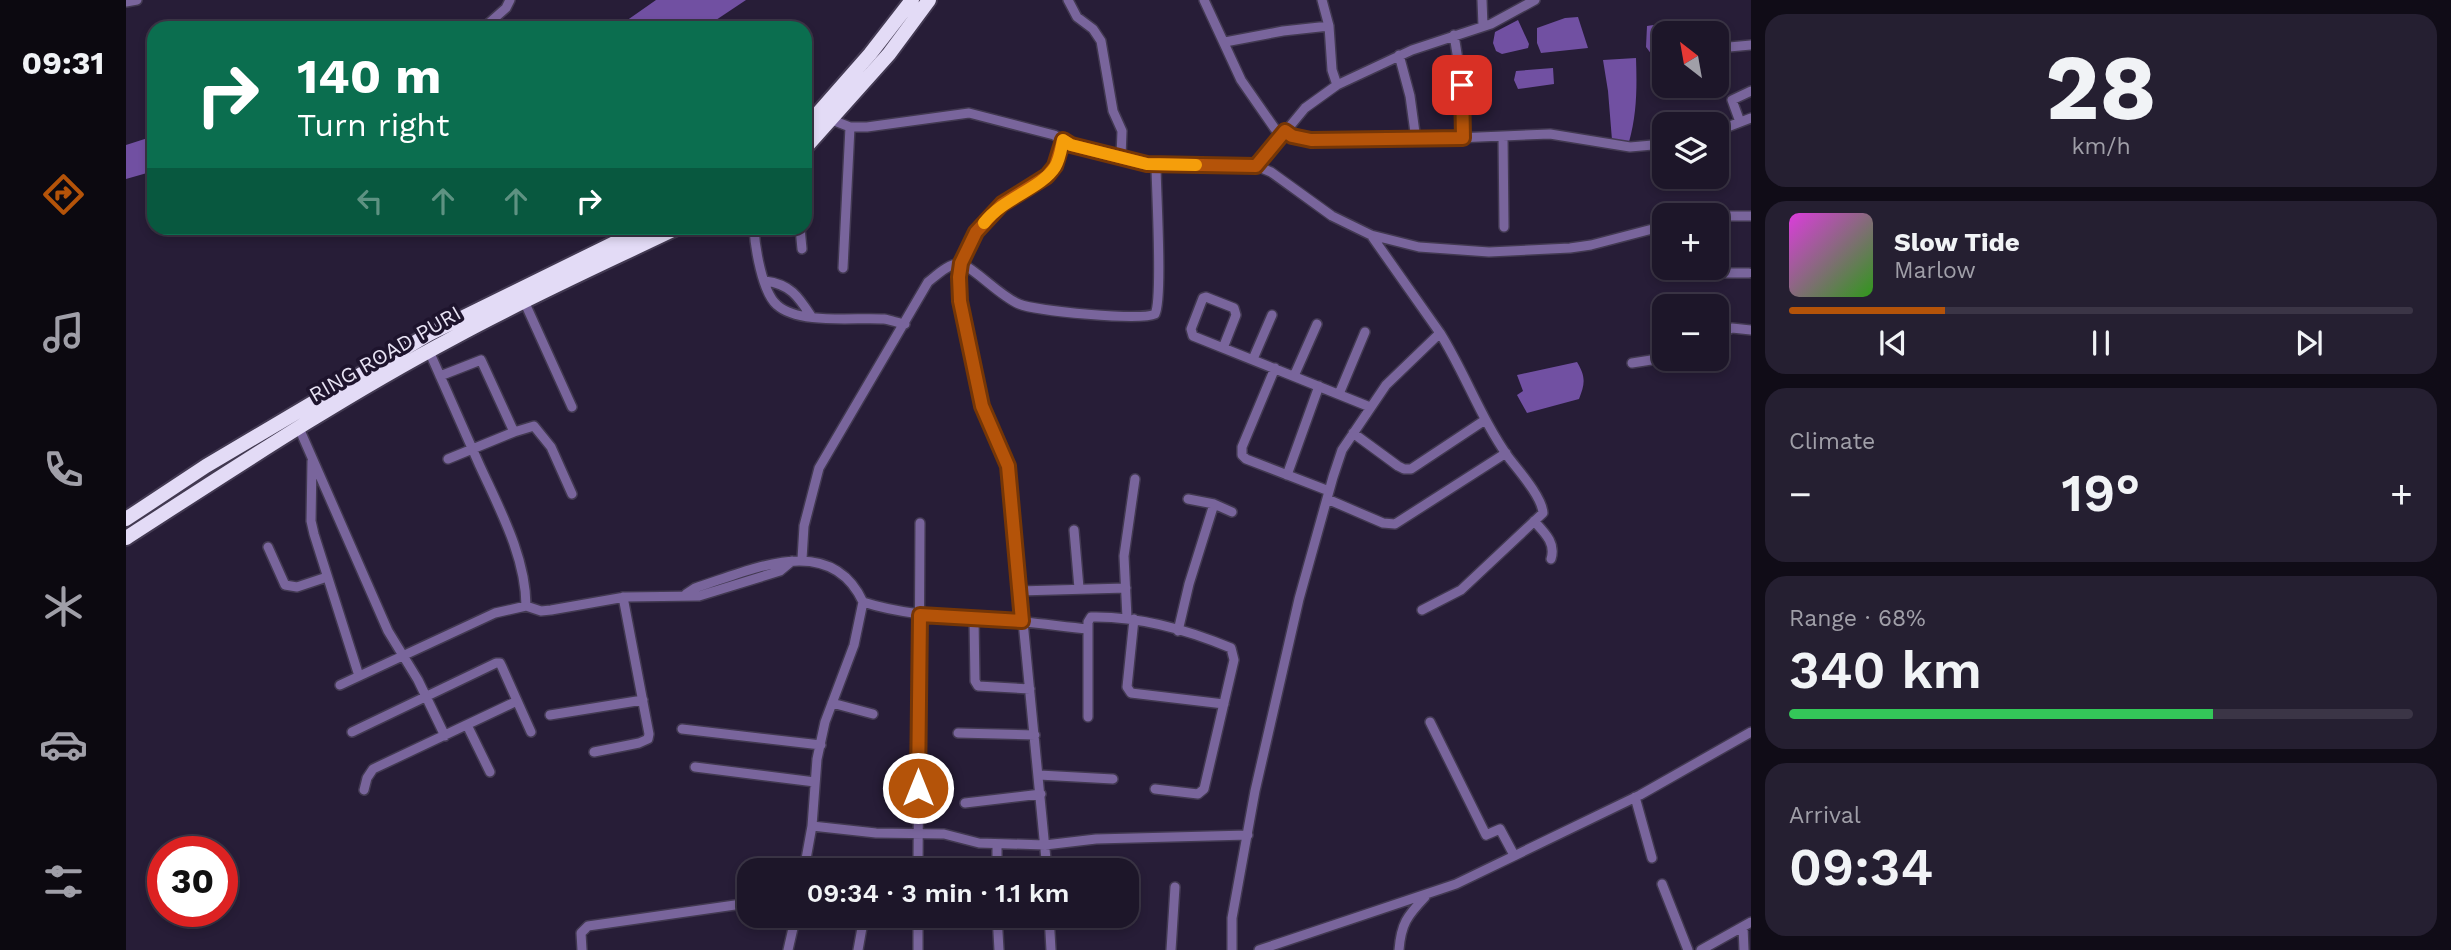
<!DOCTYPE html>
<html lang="en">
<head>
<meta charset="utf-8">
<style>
  body { margin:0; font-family:"Work Sans",sans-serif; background:#251f31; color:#f1f3f6; height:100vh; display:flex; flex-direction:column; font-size:26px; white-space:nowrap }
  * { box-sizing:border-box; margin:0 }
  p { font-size:23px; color:#a09fa8 }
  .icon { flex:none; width:38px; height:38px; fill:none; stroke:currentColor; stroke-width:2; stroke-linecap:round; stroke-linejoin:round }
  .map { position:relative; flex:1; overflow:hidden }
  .sheet { display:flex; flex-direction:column; gap:14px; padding:14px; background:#100c17; width:700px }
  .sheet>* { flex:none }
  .banner { position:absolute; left:21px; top:21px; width:665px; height:214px; border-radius:21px; box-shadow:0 4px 10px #0003,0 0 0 2px #3b3546; background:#0b6e4f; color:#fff; overflow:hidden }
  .needle { width:46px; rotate:329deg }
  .fabs { position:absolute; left:1526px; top:21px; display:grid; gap:14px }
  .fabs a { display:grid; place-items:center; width:77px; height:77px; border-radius:14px; background:#1d1629; box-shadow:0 4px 10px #0003,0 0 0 2px #3b3546; font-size:35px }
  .speed { position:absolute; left:21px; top:836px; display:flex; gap:14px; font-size:35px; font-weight:700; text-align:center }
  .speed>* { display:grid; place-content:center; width:91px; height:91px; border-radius:50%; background:#1d1629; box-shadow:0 4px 10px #0003,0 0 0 2px #3b3546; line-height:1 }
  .speed .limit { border:10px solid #d22; background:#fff; color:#111 }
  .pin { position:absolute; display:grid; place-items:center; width:60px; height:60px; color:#fff; margin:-30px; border-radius:14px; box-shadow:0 4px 10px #0006 }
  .me { position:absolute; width:77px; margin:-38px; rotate:0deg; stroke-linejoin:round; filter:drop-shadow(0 0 5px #0008) }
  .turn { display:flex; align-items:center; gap:24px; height:147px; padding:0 35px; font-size:32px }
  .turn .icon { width:91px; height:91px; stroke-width:2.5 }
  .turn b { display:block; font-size:49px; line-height:60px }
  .lanes { display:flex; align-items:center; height:66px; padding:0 35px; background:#0003; justify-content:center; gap:35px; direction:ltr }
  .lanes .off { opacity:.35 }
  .big { font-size:52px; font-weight:600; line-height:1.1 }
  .sheet .widget { flex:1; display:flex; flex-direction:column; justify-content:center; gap:10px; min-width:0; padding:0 24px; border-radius:21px; background:#251f31 }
  .sheet .dial { align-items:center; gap:0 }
  .dial b { font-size:91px; line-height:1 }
  .song { display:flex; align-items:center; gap:21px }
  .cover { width:84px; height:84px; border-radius:10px; background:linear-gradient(135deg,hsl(300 70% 55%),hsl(110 70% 35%)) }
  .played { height:7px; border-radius:4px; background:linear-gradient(90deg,#b45309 25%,#3b3546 25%) }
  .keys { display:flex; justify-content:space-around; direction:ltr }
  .heat { display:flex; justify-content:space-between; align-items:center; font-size:38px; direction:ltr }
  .charge { height:10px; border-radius:5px; background:linear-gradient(90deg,#34c759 68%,#3b3546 0) }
  .trip { position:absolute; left:611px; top:858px; width:402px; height:70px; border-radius:21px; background:#1d1629; box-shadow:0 4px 10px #0003,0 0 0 2px #3b3546; font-weight:600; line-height:70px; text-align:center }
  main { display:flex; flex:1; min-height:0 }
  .menu { display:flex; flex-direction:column; width:126px; justify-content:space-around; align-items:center; background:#0c0910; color:#a09fa8 }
  .menu .icon { width:49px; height:49px }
  .menu .on { color:#b45309 }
  .menu b { font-size:32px; color:#f1f3f6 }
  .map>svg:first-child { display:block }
  .water { fill:#7150a2 }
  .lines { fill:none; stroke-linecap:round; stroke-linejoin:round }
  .minor-casing { stroke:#423951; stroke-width:12 }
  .highway-casing { stroke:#423951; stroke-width:18 }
  .minor { stroke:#79659c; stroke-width:9 }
  .highway { stroke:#e3dbf6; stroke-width:14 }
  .route-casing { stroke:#753606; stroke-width:18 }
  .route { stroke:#b45309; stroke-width:12 }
  .slow { stroke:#f59e0b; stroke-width:12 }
  .labels { text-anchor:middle; stroke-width:7; stroke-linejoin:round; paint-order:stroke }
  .street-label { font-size:21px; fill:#e8e3f4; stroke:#1e142d }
</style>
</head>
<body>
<main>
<nav class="menu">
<b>09:31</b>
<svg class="icon on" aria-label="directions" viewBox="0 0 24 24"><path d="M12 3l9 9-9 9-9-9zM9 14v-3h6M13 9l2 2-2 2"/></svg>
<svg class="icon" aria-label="music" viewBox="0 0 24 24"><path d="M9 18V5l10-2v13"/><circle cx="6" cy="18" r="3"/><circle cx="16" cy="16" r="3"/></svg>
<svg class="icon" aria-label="phone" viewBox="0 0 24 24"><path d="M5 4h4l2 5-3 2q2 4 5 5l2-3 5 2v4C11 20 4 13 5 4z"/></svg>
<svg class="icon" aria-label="climate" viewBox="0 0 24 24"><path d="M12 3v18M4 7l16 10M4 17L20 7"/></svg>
<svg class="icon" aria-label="car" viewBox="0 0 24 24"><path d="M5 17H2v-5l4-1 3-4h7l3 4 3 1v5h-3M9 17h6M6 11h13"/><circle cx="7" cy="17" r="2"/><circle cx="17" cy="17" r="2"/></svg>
<svg class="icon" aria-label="filters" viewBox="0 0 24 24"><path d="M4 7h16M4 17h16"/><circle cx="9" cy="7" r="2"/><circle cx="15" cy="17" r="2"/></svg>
</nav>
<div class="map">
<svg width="1625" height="950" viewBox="0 0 1625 950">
  <rect width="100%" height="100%" fill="#271d37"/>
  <path class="water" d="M530 0H620L578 28H490Z
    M1452 17 1462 48 1415 53 1411 43V28L1439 18Z
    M1392 20 1403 44 1402 48 1376 54 1370 51 1367 43 1369 32Z
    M1547 22 1553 25 1559 33H1538V57L1526 55 1520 47 1521 26Z
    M1510 58C1511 87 1511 114 1503 142L1486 140 1482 91 1477 60Z
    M1427 68 1428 84 1392 89 1388 80 1390 71Z
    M28 136V171L0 179V145Z
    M1451 362C1460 377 1459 384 1453 399L1401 413 1391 395 1397 391 1391 375Z"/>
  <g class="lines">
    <g class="minor-casing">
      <path id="minor" d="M942 0 951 17 967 29 975 41 987 111 996 131 995 157
        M1078 0 1115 80 1154 136
        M1196 0 1203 26 1206 70 1211 85
        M1356 0 1357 26
        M0 2 11 0
        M362 24 380 8 384 0
        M1328 35 1336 85 1337 138
        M1099 42 1157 31 1203 26
        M1592 48 1625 45
        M1273 55 1284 96 1290 140
        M706 120 724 127H741L843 113 928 135 945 145 1021 164 1131 166 1145 172 1206 216 1245 235 1293 247 1363 252 1444 248 1465 245 1538 226
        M1614 122 1606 100 1625 91
        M1591 131 1625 118
        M1159 132 1166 136 1185 140 1261 141 1424 134 1504 147 1538 144
        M1377 136 1378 227
        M1131 166 1179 108 1211 85 1286 50 1365 24 1409 0
        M1591 216H1625
        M628 228C629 247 636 292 651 305 673 325 730 317 758 319 765 320 772 323 779 324
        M674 228 676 249
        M717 268 724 127
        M1557 273H1623
        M1594 273 1597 216
        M639 281C664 284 672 296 685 316
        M398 301 446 407
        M1591 335 1606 328 1625 330
        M1097 348 1110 315 1108 308 1080 297 1077 298 1065 329 1067 336 1244 407
        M303 351C320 389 336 426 353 464 373 508 400 557 400 606
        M1127 359 1146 315
        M1506 363 1538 358
        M1149 368 1116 447V455L1120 459 1203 491
        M314 376 355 360 388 432
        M1168 376 1191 324
        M1213 394 1239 332
        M173 428 262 631 292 680 319 736
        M1227 433 1272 466 1278 469H1285L1359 420
        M322 459 388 432 408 426 425 447 446 494
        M186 461 185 521 188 534 233 676
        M1161 475 1193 386
        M1062 499 1088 504 1106 512
        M1201 499 1257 523 1269 524 1380 453
        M1408 521C1419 533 1430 543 1425 559
        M948 530 953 588
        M142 547 159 585 171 587 201 577
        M676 559 678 526 693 468 802 282C812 274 822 264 835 263 854 273 874 296 893 304 910 311 1014 321 1029 314 1037 298 1030 190 1030 164
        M893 591 1000 588
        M560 594 569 588C623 571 704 530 737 602 790 619 843 616 898 622 919 624 941 627 962 629
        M1296 610 1335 590 1417 513C1416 497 1393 471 1383 458 1355 419 1339 373 1314 333
        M1001 618 998 556 1009 479
        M848 619 849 681 852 686 904 689
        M1008 619 1001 687 1005 693 1098 704
        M1052 631 1063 584 1088 504
        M214 685 369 613 400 606 415 611 425 610 499 597 573 596 654 571 666 561
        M706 703 747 714
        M424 715 517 700
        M962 717V622L965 617C1012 616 1062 630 1105 648L1108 660 1078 789 1072 794 1029 789
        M1304 722 1360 835 1374 829 1388 855
        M341 725 364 772
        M556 729 695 745
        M226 732 370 663H374L376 667 405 732
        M832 733 909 735
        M468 752 513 743 522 739 523 734 497 597
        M569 767 689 782
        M913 775 987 779
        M238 790 241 778 247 769 391 701
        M1509 797 1526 858
        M839 803 915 794
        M686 826 750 833 818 834 853 843 919 845 970 839 1122 835
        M871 844V870
        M678 870 686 826 691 759 699 722 728 645 737 602
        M792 870 794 523
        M921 870 882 466 856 406 847 357 834 301 833 277 835 263 850 232 864 215 876 204 921 176 929 166 937 140
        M1536 884 1562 950
        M871 915 873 950
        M923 915 925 950
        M1617 927 1618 950
        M456 950 455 933 462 926 623 903
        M662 950 670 915
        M732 950 737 922H792
        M792 950V915
        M1045 950 1049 887
        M1106 950V918L1129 791 1173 599 1207 477 1216 450 1260 385 1314 333 1245 235
        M1133 950 1330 884 1514 795 1625 732
        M1273 950C1275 924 1281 916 1299 897
        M1575 950 1625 922"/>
    </g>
    <g class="highway-casing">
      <path id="highway" d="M679 128 744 54 786 0
        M679 148 763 54 803 0
        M0 519 80 466 303 334 519 228
        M0 538C107 469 214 398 327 338 400 298 476 264 551 228"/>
    </g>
    <use href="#minor" class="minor"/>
    <use href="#highway" class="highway"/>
  </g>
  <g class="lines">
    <g class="route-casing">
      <path id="route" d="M792 788 794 615 896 621 882 466 856 406 834 301 833 277 835 263 850 232 876 204 921 176 929 166 937 140 945 145 1021 164 1130 166 1159 131 1166 136 1185 140 1337 138 1336 85"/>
    </g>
    <use href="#route" class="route"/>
    <path class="slow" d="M858 223C877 198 915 189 929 167 934 159 935 149 937 140L945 145 1021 164 1070 165"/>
  </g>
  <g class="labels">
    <g class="street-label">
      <text transform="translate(259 354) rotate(-30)" y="7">RING ROAD PURI</text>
    </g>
  </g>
</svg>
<div class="fabs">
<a><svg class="needle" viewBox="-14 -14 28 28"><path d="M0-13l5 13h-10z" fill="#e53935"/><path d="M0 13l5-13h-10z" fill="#a09fa8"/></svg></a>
<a><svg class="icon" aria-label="layers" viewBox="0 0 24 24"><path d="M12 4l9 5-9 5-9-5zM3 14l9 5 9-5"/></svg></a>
<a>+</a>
<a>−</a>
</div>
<div class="speed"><div class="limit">30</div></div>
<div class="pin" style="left:1336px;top:85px;background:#d93025"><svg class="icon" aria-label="arrive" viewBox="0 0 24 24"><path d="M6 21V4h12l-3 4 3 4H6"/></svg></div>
<svg class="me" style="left:792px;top:788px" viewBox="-20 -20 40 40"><circle r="17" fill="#b45309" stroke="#fff" stroke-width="3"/><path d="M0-11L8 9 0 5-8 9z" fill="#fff"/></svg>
<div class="trip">09:34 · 3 min · 1.1 km</div>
<div class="banner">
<div class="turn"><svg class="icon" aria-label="right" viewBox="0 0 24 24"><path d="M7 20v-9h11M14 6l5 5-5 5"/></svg><div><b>140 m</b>Turn right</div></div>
<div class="lanes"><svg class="icon off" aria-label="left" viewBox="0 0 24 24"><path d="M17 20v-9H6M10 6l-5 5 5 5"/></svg><svg class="icon off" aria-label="ahead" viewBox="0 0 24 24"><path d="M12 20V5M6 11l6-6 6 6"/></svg><svg class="icon off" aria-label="ahead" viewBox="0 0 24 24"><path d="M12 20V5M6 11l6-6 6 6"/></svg><svg class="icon" aria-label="right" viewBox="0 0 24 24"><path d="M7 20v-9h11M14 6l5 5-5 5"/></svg></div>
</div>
</div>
<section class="sheet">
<div class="widget dial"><b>28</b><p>km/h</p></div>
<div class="widget">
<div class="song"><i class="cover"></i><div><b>Slow Tide</b><p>Marlow</p></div></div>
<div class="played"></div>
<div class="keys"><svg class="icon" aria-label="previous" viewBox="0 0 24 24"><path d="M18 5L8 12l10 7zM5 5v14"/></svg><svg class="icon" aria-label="pause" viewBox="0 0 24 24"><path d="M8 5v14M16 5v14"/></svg><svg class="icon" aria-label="next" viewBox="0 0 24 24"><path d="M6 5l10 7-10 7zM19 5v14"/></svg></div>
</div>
<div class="widget"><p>Climate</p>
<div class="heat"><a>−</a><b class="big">19°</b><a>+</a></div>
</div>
<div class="widget"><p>Range · 68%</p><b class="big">340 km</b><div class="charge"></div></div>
<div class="widget"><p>Arrival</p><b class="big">09:34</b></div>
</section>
</main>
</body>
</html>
